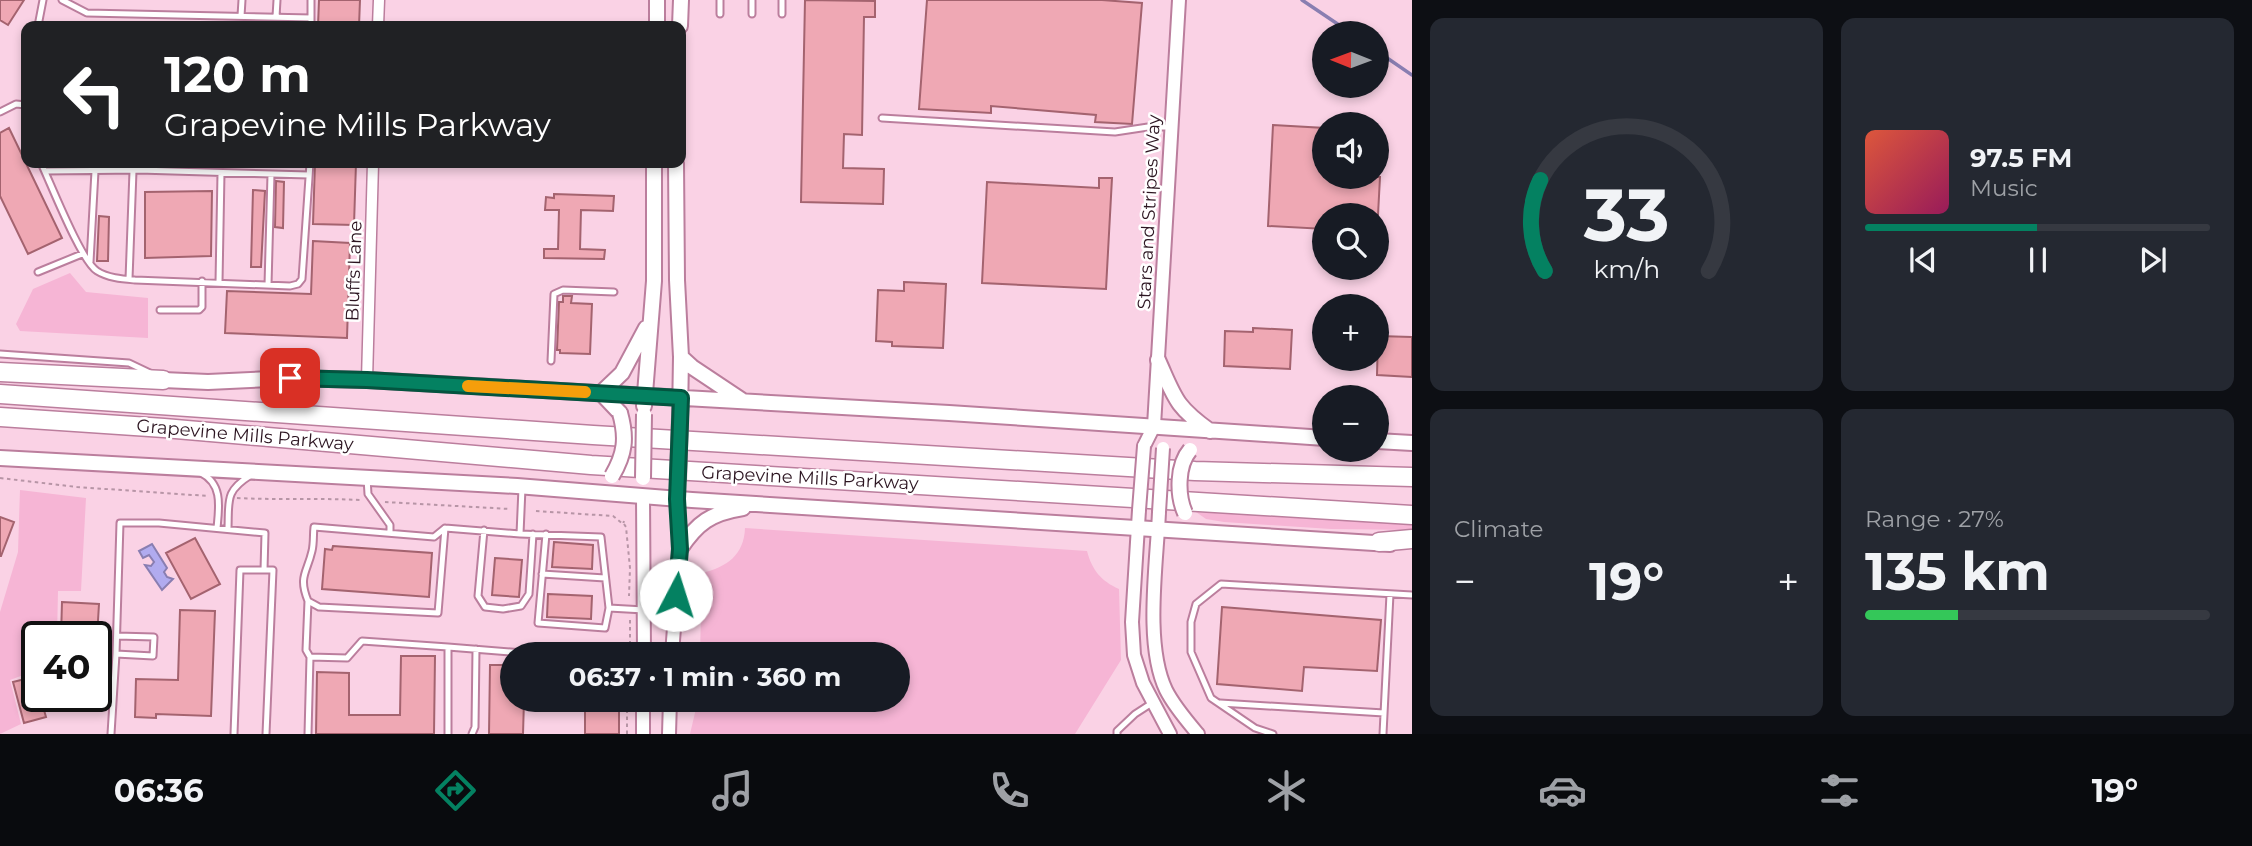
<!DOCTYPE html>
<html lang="en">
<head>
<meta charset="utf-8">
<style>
  body { margin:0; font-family:Montserrat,sans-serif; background:#242831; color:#f1f3f6; height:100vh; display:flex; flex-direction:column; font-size:26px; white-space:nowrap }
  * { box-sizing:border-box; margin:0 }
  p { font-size:23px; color:#9ea1a6 }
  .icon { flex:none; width:38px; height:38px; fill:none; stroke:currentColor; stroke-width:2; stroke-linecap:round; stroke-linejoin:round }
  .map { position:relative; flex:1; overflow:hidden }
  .panel { display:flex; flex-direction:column; gap:18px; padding:18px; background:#0d0f14; width:840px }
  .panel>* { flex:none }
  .top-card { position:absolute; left:21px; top:21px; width:665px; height:147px; border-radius:14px; box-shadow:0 4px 10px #0003; background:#202124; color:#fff; overflow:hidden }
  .needle { width:46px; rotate:271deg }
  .buttons { position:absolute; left:1312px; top:21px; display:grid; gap:14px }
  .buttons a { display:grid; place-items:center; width:77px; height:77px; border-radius:50%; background:#171b24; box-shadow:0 4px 10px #0003; font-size:35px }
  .speed { position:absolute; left:21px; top:621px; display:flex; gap:14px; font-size:35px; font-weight:700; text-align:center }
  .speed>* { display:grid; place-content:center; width:91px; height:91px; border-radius:50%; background:#171b24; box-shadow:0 4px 10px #0003; line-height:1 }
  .speed .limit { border:4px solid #111; border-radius:10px; background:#fff; color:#111 }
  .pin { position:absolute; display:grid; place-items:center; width:60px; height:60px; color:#fff; margin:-30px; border-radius:14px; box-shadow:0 4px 10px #0006 }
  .me { position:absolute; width:77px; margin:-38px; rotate:5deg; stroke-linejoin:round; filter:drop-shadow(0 0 5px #0008) }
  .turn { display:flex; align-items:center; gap:24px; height:147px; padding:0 28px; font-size:32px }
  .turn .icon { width:91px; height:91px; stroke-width:2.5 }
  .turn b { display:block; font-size:49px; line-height:60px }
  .big { font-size:52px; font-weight:700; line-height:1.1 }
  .panel .tile { flex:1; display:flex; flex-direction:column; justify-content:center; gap:10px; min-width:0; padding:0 24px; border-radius:14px; background:#242831 }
  .panel .dial { align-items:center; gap:0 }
  .dial svg { height:182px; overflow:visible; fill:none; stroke:#363941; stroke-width:7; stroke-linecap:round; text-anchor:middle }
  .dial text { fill:#f1f3f6; stroke:none }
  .song { display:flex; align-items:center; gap:21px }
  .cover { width:84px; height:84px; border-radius:10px; background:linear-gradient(135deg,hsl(10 70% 55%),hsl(330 70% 35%)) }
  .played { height:7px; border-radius:4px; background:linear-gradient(90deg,#048161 50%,#363941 50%) }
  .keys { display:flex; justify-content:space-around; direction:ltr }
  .heat { display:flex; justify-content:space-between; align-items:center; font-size:38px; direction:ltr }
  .charge { height:10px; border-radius:5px; background:linear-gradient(90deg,#34c759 27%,#363941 0) }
  .panel .tiles { flex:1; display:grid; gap:18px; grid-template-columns:repeat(2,1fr) }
  .trip { position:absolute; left:500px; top:642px; width:410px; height:70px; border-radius:35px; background:#171b24; box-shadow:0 4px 10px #0003; font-weight:700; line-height:70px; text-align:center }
  .tabs { display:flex; height:112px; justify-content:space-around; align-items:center; background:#090b0e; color:#9ea1a6 }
  .tabs .icon { width:49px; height:49px }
  .tabs .on { color:#048161 }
  .tabs b { font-size:32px; color:#f1f3f6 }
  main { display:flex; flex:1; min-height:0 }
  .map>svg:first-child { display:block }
  .green { fill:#f6b5d5 }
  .water { fill:#b1abef; stroke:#897eb1; stroke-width:2 }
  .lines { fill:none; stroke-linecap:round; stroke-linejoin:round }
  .stream { stroke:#897eb1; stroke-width:3.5 }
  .building { fill:#efa8b4; stroke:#a4636f; stroke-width:2 }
  .service-casing { stroke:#bb7e9d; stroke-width:9 }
  .minor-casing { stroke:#bb7e9d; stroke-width:13 }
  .tertiary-casing { stroke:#bb7e9d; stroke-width:16 }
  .secondary-casing { stroke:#bb7e9d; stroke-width:18 }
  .motorway-casing { stroke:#bb7e9d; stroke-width:21 }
  .path { stroke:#b795a6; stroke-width:2; stroke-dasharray:3.5 3.5; stroke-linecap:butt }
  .service { stroke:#fff; stroke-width:5 }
  .minor { stroke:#fff; stroke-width:10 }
  .tertiary { stroke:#fff; stroke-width:12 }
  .secondary { stroke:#fff; stroke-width:14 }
  .motorway { stroke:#fff; stroke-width:18 }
  .tertiary-bridge-casing { stroke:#bb7e9d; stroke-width:16; stroke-linecap:butt }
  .secondary-bridge-casing { stroke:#bb7e9d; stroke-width:18; stroke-linecap:butt }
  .tertiary-bridge { stroke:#fff; stroke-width:12 }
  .secondary-bridge { stroke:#fff; stroke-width:14 }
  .route-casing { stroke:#03543f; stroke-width:18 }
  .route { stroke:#048161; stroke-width:12 }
  .slow { stroke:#f59e0b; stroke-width:12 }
  .labels { text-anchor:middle; stroke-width:5; stroke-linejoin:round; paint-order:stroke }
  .street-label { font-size:18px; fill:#2c1521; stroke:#fff }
</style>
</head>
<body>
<main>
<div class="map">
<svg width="1412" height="734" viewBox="0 0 1412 734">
  <rect width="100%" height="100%" fill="#fad2e5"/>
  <path class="green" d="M70 273 86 292 148 298V338L20 331 16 324 33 289Z
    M20 490 86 498 81 591H58L57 637H37V670L10 680 21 724 0 734V612L18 552Z
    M1196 512 1412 523V530L1331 529 1224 522 1206 519Z
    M745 528 1087 551C1092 570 1101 581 1119 589L1121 660 1075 734H690L698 700H898V654H700L702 573C727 567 744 555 745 528Z"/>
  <path class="water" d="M152 544 167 568 164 572 167 577 173 579 162 590 145 565 151 566 154 562 149 555 143 558 139 551Z"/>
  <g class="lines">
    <path class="stream" d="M1302 0 1351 33
      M1377 51 1412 75"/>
  </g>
  <path class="building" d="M0 0H24L8 25 0 20Z
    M319 0H360L359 26H318Z
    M805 0 875 1V17H864L862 135 844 134 843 168 884 169 883 204 801 202Z
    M927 0H1102L1142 3 1132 124 1095 122 1096 115 991 106V113L919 109Z
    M1273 125 1325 128V177H1380L1378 215H1325V229L1268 226Z
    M9 128 62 238 28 254 0 196V133Z
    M315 163H356L354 225 313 224Z
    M1099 178H1112L1106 289 982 283 987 182 1099 188Z
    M276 181 284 182 283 228 275 227Z
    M253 190 265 191 261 267H251Z
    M212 191 211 256 145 258V192Z
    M554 194 614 196 613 211 581 210 580 249 605 250 604 259 544 258V249H558L559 210H545L546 197 554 198Z
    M99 216 109 217 108 261H97Z
    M313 241 350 243 347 338 225 333 227 291 311 294Z
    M904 282 946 284 943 348 892 346V342L876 341 878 290 904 291Z
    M563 296H572L571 303 592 304 590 354 560 353V350H557L559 302H563Z
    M1253 328 1292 330 1290 369 1224 366 1225 331 1253 332Z
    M1378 336 1412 337V377L1377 375Z
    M0 517 14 522 1 556H0Z
    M195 538 220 584 191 599 166 553Z
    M554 542 593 545 592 569 552 567Z
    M333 546 432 553 429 597 322 589 325 549 332 550Z
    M495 558 522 560 519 597 492 595Z
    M548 594 592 596 591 619 547 617Z
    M62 602 99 604 97 637H61Z
    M1222 607 1381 620 1377 671 1304 667 1302 691 1217 684Z
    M180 610 215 611 211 716 156 714V718L135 717 136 679 178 680Z
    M401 656H435L434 734H316L317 672 349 673V715H400Z
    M490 665H513V700H524L523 734H489Z
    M37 676V696H81V699L44 710 46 717 24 723 13 682Z
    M585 700H619V734H585Z"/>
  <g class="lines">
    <g class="service-casing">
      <path id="service" d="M62 0 87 13 311 18
        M311 0V26
        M782 0V14
        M720 14V0
        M752 14V0
        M241 16 242 0
        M276 17 277 0
        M38 26 43 0
        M0 112 16 104 26 105
        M882 118 1115 132 1148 127H1171
        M41 163C51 184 81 261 97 271 108 278 123 279 135 280L290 286 298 284 302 279 310 163
        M45 171 139 170 309 175
        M90 262 95 171
        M38 272 82 254
        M129 279 133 171
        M219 282 221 173
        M268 285 271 174
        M160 310H199L202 307V281
        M0 354 129 363 150 373
        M551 361 554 294 563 290 614 292
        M201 473C223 484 219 507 217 528
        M367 478 368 494 390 525V533
        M228 528C229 500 225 491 251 475
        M445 528 438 613 319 607 308 601C298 576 307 573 312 551 314 543 313 535 314 527L434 537 445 528 520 534 601 537 609 608 644 610
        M484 530 478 596 485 607 503 609 521 606 529 594 533 534
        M520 534 522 488
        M546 534 538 623 605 628 609 608
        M542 574 605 578
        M308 601 306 650 310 657
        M117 636 154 637 153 656 116 654 120 523H159L265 533 264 570
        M448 647 535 654
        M558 654H574
        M558 700H572
        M1220 703 1384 713
        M111 734 116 654
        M234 734 240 570H273L266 734
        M308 734 310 657 347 658 362 641 448 647V734
        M472 734 475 727 476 649
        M1117 734V731L1135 714 1152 703
        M1273 734 1255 728 1211 698 1191 652V622L1196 604 1221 584 1412 595
        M1383 734 1390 594"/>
    </g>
    <g class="minor-casing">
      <path id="minor" d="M378 26 379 0
        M367 380 373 163"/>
    </g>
    <g class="tertiary-casing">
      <path id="tertiary" d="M1144 446 1154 426 1179 0
        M643 496 644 654
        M1139 510 1132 622 1134 655 1143 683 1170 734
        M1159 512C1157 562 1144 644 1166 690 1174 706 1187 721 1198 734
        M672 654 680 549 677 499
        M643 734V700
        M669 734 670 700"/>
    </g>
    <g class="secondary-casing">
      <path id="secondary" d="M657 26V0
        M680 26 681 0
        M676 163 677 280 681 357 680 417
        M681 357 692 367 743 401
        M1158 360C1175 398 1175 406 1210 431
        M163 380 208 382 290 378 367 380 949 413 1325 438
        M644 406 654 281V163
        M620 413 601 393 622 373 646 328
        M1377 441 1412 443
        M0 458 517 486 692 500 1390 544
        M680 549C697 523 711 513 743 508"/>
    </g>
    <g class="motorway-casing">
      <path id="motorway" d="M0 372 163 380
        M0 394 593 435 1195 471 1412 477
        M0 417 164 428 591 465 1412 515
        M1379 542 1412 539"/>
    </g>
    <path class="path" d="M0 478 77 487 208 496
      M237 498C279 500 319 498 361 500
      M385 502 510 509
      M536 511 613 516 623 524 624 521
      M624 524 626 527 630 568 629 596
      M630 620V654
      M627 734V700"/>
    <use href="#service" class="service"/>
    <use href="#minor" class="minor"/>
    <use href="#tertiary" class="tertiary"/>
    <use href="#secondary" class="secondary"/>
    <use href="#motorway" class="motorway"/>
    <g class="tertiary-bridge-casing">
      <path id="tertiary-bridge" d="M1139 510 1144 446
        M1159 512 1163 448"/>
    </g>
    <g class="secondary-bridge-casing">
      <path id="secondary-bridge" d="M612 476C625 454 627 438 620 413
        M643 478 644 414
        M678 481 680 417
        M1185 513C1177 495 1177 465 1190 450"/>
    </g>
    <use href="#tertiary-bridge" class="tertiary-bridge"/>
    <use href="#secondary-bridge" class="secondary-bridge"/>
  </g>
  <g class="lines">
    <g class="route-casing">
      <path id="route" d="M290 378 367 380 681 398 677 499 680 549 676 595"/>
    </g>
    <use href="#route" class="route"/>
    <path class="slow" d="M468 386 585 392"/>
  </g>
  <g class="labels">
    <g class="street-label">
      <text transform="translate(1149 212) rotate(-87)" y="6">Stars and Stripes Way</text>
      <text transform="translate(354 271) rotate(-88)" y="6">Bluffs Lane</text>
      <text transform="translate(245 435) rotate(5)" y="6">Grapevine Mills Parkway</text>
      <text transform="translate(810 478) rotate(3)" y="6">Grapevine Mills Parkway</text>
    </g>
  </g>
</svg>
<div class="buttons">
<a><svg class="needle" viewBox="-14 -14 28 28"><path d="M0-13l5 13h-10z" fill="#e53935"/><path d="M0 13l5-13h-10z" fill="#9ea1a6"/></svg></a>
<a><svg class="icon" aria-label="sound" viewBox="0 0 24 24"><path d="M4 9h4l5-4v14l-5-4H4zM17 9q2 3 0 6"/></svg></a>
<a><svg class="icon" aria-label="search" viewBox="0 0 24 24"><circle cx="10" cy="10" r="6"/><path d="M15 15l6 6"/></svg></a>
<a>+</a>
<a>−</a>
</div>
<div class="speed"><div class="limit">40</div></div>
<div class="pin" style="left:290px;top:378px;background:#d93025"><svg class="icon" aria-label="arrive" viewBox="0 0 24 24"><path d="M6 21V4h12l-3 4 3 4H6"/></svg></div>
<svg class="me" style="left:676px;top:595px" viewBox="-20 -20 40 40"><circle r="19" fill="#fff"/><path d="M0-13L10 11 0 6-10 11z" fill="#048161"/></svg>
<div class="trip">06:37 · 1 min · 360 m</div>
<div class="top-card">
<div class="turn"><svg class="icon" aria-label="left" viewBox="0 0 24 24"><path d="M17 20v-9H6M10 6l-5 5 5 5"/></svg><div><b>120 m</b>Grapevine Mills Parkway</div></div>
</div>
</div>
<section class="panel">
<div class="tiles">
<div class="tile dial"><svg viewBox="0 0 100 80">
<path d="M14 69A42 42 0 1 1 86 69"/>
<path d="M14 69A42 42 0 0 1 12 29" stroke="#048161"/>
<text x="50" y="56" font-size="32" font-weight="700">33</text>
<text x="50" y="72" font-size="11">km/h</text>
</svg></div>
<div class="tile">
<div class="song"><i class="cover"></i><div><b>97.5 FM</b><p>Music</p></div></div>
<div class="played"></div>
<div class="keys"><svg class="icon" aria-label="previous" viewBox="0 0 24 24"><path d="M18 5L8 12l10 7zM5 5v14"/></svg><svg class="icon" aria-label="pause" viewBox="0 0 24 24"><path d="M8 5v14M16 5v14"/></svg><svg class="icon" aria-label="next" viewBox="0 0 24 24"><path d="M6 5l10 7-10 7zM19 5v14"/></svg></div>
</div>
<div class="tile"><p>Climate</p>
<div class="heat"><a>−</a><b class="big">19°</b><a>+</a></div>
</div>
<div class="tile"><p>Range · 27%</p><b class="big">135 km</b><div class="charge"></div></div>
</div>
</section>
</main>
<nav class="tabs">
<b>06:36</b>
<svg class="icon on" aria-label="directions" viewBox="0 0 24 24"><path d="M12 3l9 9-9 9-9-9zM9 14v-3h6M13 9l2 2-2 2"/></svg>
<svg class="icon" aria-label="music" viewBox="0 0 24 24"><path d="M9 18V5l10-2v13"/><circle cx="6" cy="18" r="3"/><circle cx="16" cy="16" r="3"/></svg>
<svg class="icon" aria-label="phone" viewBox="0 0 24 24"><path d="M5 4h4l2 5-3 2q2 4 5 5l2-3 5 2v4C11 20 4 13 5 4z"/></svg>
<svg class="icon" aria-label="climate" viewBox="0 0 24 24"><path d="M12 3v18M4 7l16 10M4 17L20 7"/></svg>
<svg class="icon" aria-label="car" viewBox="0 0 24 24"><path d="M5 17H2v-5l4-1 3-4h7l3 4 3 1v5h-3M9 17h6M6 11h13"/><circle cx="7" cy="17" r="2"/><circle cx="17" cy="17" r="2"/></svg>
<svg class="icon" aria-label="filters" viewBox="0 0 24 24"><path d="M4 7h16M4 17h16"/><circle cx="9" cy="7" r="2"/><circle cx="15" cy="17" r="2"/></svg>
<b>19°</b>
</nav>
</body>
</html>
